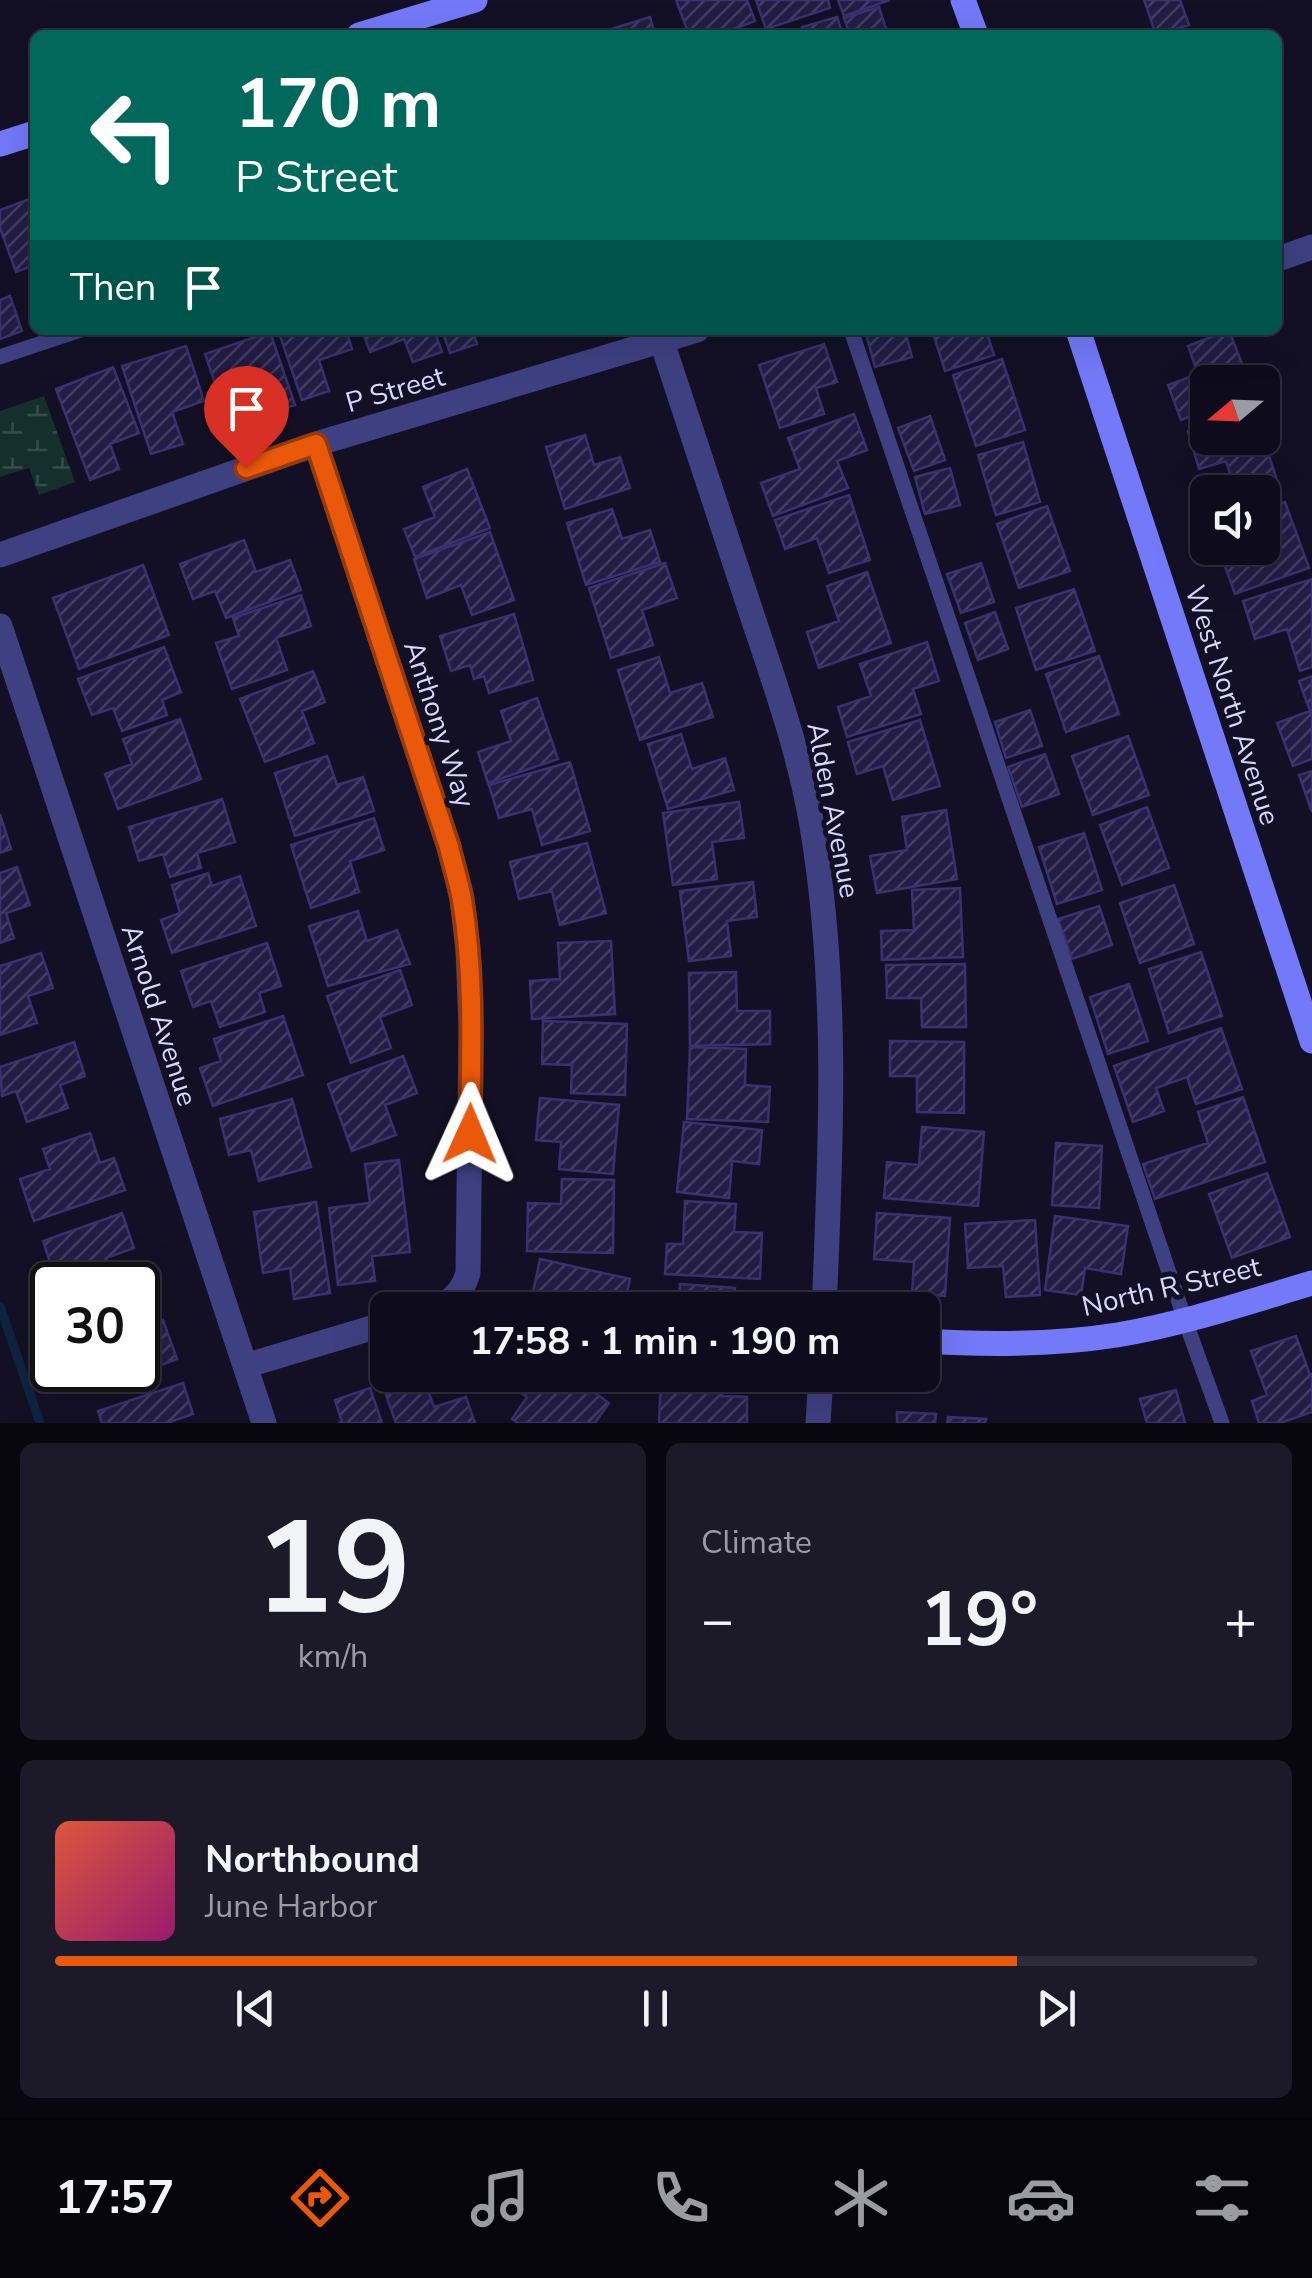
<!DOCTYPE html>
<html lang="en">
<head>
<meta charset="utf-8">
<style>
  body { margin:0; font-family:"Nunito Sans",sans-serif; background:#1c1a29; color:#f1f3f6; height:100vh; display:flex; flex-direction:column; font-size:38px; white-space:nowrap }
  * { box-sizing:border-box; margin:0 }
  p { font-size:32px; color:#9b9ba3 }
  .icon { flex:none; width:55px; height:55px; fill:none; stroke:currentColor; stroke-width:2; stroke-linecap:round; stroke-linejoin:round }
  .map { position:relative; height:1423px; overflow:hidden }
  .drawer { display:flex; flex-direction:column; gap:20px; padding:20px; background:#08070f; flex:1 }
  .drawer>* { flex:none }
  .hud { position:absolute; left:30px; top:30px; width:1252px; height:305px; border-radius:15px; box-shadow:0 10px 40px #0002,0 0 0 2px #2e2c3b; background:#00695c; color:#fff; overflow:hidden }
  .needle { width:65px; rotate:251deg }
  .buttons { position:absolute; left:1190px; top:365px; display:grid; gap:20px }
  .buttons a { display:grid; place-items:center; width:90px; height:90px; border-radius:15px; background:#0e0c1c; box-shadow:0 10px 40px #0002,0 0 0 2px #2e2c3b; font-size:50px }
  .speed { position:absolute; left:30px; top:1262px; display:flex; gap:20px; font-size:50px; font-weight:700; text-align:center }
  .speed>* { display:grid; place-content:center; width:130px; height:130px; border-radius:50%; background:#0e0c1c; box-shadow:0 10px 40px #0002,0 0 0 2px #2e2c3b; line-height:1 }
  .speed .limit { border:5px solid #111; border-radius:15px; background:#fff; color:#111 }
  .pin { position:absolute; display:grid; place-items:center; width:85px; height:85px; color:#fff; margin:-102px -42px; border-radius:50% 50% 50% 0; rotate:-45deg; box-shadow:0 0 10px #0007 }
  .pin .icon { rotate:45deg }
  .me { position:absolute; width:110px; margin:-55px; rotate:1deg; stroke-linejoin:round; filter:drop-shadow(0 0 8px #0008) }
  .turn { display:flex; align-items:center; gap:35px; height:210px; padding:0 40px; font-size:45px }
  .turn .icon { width:130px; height:130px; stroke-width:2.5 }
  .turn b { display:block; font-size:70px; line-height:85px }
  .then { display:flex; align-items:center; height:95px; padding:0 40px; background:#0003; gap:20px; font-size:38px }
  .big { font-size:75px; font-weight:700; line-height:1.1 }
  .drawer .widget { flex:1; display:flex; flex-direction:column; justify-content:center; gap:15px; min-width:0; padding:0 35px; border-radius:15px; background:#1c1a29 }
  .drawer .dial { align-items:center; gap:0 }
  .dial b { font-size:130px; line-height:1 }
  .song { display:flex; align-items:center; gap:30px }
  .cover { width:120px; height:120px; border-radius:15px; background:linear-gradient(135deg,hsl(10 70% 55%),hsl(320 70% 35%)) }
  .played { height:10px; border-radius:5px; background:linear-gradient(90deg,#ea580c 80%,#2e2c3b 80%) }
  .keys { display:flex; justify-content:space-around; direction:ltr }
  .heat { display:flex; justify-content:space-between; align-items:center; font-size:55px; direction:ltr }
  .drawer .tiles { flex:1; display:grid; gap:20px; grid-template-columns:1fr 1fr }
  .widget:last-child { grid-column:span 2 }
  .trip { position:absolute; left:370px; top:1292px; width:570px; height:100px; border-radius:15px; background:#0e0c1c; box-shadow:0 10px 40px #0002,0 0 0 2px #2e2c3b; font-weight:700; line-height:100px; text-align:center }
  .dock { display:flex; height:160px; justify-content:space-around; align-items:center; background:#06050b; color:#9b9ba3 }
  .dock .icon { width:70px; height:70px }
  .dock .selected { color:#ea580c }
  .dock b { font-size:45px; color:#f1f3f6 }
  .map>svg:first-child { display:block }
  .wetland { fill:url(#wetland-marsh) }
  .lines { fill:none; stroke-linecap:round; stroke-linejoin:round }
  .stream { stroke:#0d2442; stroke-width:9 }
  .building { fill:url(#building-hatch); stroke:#393170; stroke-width:2.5 }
  .lane { stroke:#3e4082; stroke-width:15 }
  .street { stroke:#3e4082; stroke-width:25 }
  .secondary { stroke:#7379f8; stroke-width:25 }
  .route-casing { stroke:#983908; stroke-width:25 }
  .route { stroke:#ea580c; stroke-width:18 }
  .labels { text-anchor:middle; stroke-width:10; stroke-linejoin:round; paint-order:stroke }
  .street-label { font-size:28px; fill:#d9d7fd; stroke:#131025 }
</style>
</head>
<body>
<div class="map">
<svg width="1312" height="1423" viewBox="0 0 1312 1423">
  <defs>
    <pattern id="wetland-marsh" width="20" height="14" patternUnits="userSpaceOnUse" patternTransform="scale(2.5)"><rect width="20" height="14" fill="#142f2c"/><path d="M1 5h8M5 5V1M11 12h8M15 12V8" fill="none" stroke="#364c4c"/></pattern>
    <pattern id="building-hatch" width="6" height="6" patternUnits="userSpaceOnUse" patternTransform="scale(2.5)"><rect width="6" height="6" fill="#231d45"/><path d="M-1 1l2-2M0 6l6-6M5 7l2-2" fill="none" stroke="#423d61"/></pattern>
  </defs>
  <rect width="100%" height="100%" fill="#131025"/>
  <path class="wetland" d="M44 396 75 482 39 495 29 468 0 477V411Z"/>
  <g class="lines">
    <path class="stream" d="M0 1306 40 1423"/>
  </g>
  <path class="building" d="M676 0H747L755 21 718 35H689Z
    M756 0H828L830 8 766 29Z
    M838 0H890L844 16Z
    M1144 0H1180L1189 25 1156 35Z
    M879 7 888 35H850L844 18Z
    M650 17 655 35H592Z
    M837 17 843 35H804L802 27Z
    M35 197V265L16 272 0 228V210Z
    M10 296 22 331 0 339V300Z
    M278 330H346L352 349 319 360 329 391 302 400Z
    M362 330H434L442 352 413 362 404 339 370 352Z
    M442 330H472L477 344 450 353Z
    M865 330H905L912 357 875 367Z
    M932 330H986L994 355 945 371Z
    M1229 330 1249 382H1208V410L1181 420 1168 385 1198 374 1188 346Z
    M270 332 295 405 263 416 253 387 220 398 205 354Z
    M824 344 837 382 816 388 824 414 780 428 759 365Z
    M186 346 204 401 172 412 183 444 151 454 122 366Z
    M1002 359 1025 430 976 446 953 375Z
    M113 367 139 433 110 444 119 469 90 480 56 389Z
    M854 414 867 450 837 461 848 488 773 516 761 483 800 469 788 438Z
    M930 416 945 460 914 471 898 428Z
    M1208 425V438H1262V434L1276 477 1235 489 1226 461 1199 469 1188 431Z
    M585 435 594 465 620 457 630 488 565 509 546 447Z
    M1023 442 1040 502 996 515 978 455Z
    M950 468 960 505 925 514 915 477Z
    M467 469 490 528 415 557 404 529 435 517 423 487Z
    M849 495 870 560 829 573 817 538 785 549 775 520Z
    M1285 502 1309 568 1235 594 1220 553 1236 548H1262V510Z
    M1047 506 1070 571 1019 588 997 524Z
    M612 509 622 539 650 530 660 562 586 585 567 523Z
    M490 532 514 600 472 615 461 585 427 598 414 559Z
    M244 540 256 572 290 560 301 590 226 618 215 591 193 599 180 564Z
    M665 563 677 598 642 610 653 645 611 658 589 588Z
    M981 563 994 602 961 613 947 574Z
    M143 565 169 635 79 669 53 598Z
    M867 572 891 643 819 668 807 632 839 621 827 586Z
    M1312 579V667L1300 671 1287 629 1255 639 1243 601Z
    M1074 589 1095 651 1036 670 1016 608Z
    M301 595 311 626 276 638 287 670 232 689 216 643 239 636 233 618Z
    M995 612 1008 649 978 660 965 623Z
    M514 614 533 680 489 693 484 676 474 679 470 665 451 671 440 636Z
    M927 642 939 681 913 689 921 714 847 737 838 707 871 696 860 664Z
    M164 647 181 692 162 700 167 715 122 731 113 708 92 715 78 679Z
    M1099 656 1119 714 1066 732 1046 674Z
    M659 657 670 693 702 683 713 717 640 740 618 670Z
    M313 671 325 702 302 711 314 743 265 762 240 699Z
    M1312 676V759L1293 766 1277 723 1310 711 1299 681Z
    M537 698 558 759 488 783 478 752 511 741 501 711Z
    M1030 710 1042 746 1006 758 995 722Z
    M180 719 201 779 118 809 105 774 132 764 123 739Z
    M920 720 940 786 893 800 883 766 857 774 848 742Z
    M681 734 692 769 725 758 734 790 668 809 648 744Z
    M1128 736 1149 795 1093 815 1072 756Z
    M1045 754 1059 794 1022 807 1008 767Z
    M327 756 337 785 363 777 374 811 295 836 275 773Z
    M570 762 590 831 542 845 532 809 499 818 489 785Z
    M1312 771V812L1299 775Z
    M222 799 235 842 197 853 201 868 170 877 163 854 139 861 129 827Z
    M739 802 744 838 712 842 717 879 673 885 663 813Z
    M1147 807 1169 868 1122 885 1100 825Z
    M946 810 957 879 877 893 870 856 907 850 902 817Z
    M0 814 11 849 0 853Z
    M374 818 384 850 350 861 359 892 311 908 291 845Z
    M1084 833 1102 890 1057 904 1039 847Z
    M587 843 606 913 560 925 552 891 519 899 510 862Z
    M17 867 30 905 6 913 14 938 0 943V873Z
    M208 873 212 886 240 876 256 926 172 953 161 920 180 913 172 885Z
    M753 882 757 917 727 921 731 956 689 961 680 891Z
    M1174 885 1194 944 1140 963 1120 903Z
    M960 888 963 957 882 960 881 931 914 930 912 890Z
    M1099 906 1112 945 1072 959 1058 919Z
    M358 911 367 941 397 930 410 964 328 986 309 926Z
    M611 941 615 1014 532 1019 530 981 560 979 558 943Z
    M267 943 281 986 259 993 265 1012 220 1027 211 1001 193 1007 181 971Z
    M1201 952 1222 1016 1169 1033 1149 969Z
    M41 953 53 988 28 996 37 1023 0 1035V966Z
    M965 964 966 1027H922L921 998H887L886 965Z
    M400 970 412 1005 380 1017 391 1048 351 1063 327 996Z
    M736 972 737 1011H770V1044L690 1046 689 973Z
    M1129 984 1148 1041 1108 1054 1090 997Z
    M283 1016 303 1075 213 1106 200 1068 221 1061 214 1039Z
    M543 1021 627 1024 625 1095 571 1093 572 1065 542 1064Z
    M1221 1028 1242 1089 1196 1104 1187 1077 1156 1088 1164 1111 1133 1122 1114 1066Z
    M890 1041 964 1042V1113L917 1112V1076H890Z
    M74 1042 85 1076 60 1085 68 1108 27 1122 16 1091 2 1096 0 1067Z
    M690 1047 746 1049 745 1085 770 1087 768 1122 687 1119Z
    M403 1056 417 1093 385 1105 396 1135 352 1151 328 1084Z
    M1243 1097 1265 1162 1155 1199 1143 1164 1208 1143 1198 1112Z
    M540 1098 619 1105 613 1174 559 1169 561 1142 536 1140Z
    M292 1099 311 1167 259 1181 251 1150 229 1155 220 1119Z
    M684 1122 762 1130 759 1164 732 1161 729 1198 677 1192Z
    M922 1127 984 1132 978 1206 884 1198 887 1162 919 1165Z
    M90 1133 100 1163 114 1158 125 1190 34 1221 20 1179 50 1169 43 1149Z
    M1056 1143 1102 1146 1099 1208 1052 1205Z
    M399 1160 410 1252 372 1256 375 1281 338 1285 329 1208 370 1203 365 1164Z
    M1267 1173 1290 1237 1232 1258 1209 1194Z
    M562 1179 614 1180 613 1253 527 1251 528 1203 561 1204Z
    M685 1201 736 1204 734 1232 762 1233 760 1279 665 1274 667 1244H683Z
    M316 1202 330 1293 294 1299 290 1268 263 1273 254 1212Z
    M122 1213 134 1248 106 1258 116 1285H73L65 1263 52 1268 43 1241Z
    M877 1213 950 1218 945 1296 912 1294 914 1262 874 1259Z
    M1055 1216 1128 1226 1121 1274 1085 1268 1081 1295 1045 1290Z
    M1035 1220 1040 1295 1006 1297 1003 1266 968 1268 965 1224Z
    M540 1259 630 1279 623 1310H555L558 1298 533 1292Z
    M680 1284 735 1288 733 1310H678Z
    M138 1316 142 1328 163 1320 177 1359 91 1392 83 1370H138Z
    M1296 1336 1310 1375 1312 1374V1412L1280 1423H1259L1252 1401 1267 1395 1251 1351Z
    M510 1375H570L609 1403 595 1423H518L512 1419 527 1397 505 1381Z
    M661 1375H723L722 1396 747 1397V1423H659Z
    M425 1382 434 1407 466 1397 475 1423H396L386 1395Z
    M183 1383 193 1414 167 1423H102L98 1411Z
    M370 1388 382 1423H338L342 1422 335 1400Z
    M1176 1390 1185 1423H1147L1140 1399Z
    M897 1412 936 1414 935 1423H897Z
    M948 1417 986 1419 985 1423H947Z"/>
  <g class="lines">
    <path class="lane" d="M851 330 1185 1320 1222 1423
      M0 357 81 330"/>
    <path class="street" d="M1278 259 1312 247
      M662 342C692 433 722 524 752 615 775 684 800 754 812 826 839 986 831 1149 824 1310
      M316 444 449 847 462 898 468 951 471 1029 468 1273C462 1294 449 1304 429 1310
      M0 555 316 444 697 330
      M0 626 264 1423
      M245 1366 388 1323
      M818 1423 821 1375"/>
    <path class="secondary" d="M963 0 976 35
      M359 35 475 0
      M0 144 35 133
      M1078 330 1312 1041
      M922 1341C986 1345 1054 1345 1117 1335 1183 1324 1248 1302 1312 1283"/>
  </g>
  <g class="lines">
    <g class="route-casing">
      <path id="route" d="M246 468 316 444 449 847C453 865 459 882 462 900 475 977 471 1056 470 1134"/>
    </g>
    <use href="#route" class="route"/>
  </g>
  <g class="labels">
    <g class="street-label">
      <text transform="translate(395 389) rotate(-16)" y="10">P Street</text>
      <text transform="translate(1233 705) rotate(72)" y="10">West North Avenue</text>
      <text transform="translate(440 724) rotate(72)" y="10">Anthony Way</text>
      <text transform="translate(834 810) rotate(79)" y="10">Alden Avenue</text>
      <text transform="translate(160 1015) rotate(72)" y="10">Arnold Avenue</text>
      <text transform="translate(1171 1286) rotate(-13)" y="10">North R Street</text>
    </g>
  </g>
</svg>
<div class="buttons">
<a><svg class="needle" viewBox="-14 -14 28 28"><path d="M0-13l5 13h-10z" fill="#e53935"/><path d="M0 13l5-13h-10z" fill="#9b9ba3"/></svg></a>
<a><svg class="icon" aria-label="sound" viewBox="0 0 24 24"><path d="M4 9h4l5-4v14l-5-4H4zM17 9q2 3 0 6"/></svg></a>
</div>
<div class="speed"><div class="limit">30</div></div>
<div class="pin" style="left:246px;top:468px;background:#d93025"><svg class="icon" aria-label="arrive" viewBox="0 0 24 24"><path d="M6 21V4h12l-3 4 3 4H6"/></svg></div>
<svg class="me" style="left:470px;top:1134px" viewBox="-20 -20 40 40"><path d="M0-17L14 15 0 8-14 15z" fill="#ea580c" stroke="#fff" stroke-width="4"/></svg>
<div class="trip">17:58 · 1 min · 190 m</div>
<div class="hud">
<div class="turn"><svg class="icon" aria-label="left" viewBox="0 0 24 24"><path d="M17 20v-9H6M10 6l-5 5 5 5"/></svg><div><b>170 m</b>P Street</div></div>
<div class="then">Then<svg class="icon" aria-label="arrive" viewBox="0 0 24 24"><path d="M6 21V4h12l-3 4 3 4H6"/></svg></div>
</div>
</div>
<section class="drawer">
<div class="tiles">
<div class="widget dial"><b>19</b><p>km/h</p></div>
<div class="widget"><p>Climate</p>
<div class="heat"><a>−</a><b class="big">19°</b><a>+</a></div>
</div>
<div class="widget">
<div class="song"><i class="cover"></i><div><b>Northbound</b><p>June Harbor</p></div></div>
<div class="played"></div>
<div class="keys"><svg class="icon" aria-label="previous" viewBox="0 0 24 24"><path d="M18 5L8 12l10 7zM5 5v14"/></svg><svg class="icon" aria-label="pause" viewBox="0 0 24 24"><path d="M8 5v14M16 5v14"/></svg><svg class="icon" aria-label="next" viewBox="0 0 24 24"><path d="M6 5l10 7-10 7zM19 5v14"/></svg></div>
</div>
</div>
</section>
<nav class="dock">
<b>17:57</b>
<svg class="icon selected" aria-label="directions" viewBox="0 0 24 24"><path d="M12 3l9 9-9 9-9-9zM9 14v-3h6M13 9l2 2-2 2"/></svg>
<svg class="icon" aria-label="music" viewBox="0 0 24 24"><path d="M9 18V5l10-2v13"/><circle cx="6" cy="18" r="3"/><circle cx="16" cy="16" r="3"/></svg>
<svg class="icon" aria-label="phone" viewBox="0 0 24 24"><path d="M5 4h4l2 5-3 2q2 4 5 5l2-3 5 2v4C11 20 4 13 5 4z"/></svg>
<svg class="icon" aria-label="climate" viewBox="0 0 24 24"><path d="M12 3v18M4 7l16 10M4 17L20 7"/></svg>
<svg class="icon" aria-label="car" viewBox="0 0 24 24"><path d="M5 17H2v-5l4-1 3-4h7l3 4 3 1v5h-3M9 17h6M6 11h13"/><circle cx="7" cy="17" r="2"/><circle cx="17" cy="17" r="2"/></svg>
<svg class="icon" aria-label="filters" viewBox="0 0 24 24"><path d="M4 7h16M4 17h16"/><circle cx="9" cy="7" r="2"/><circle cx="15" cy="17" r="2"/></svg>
</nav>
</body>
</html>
